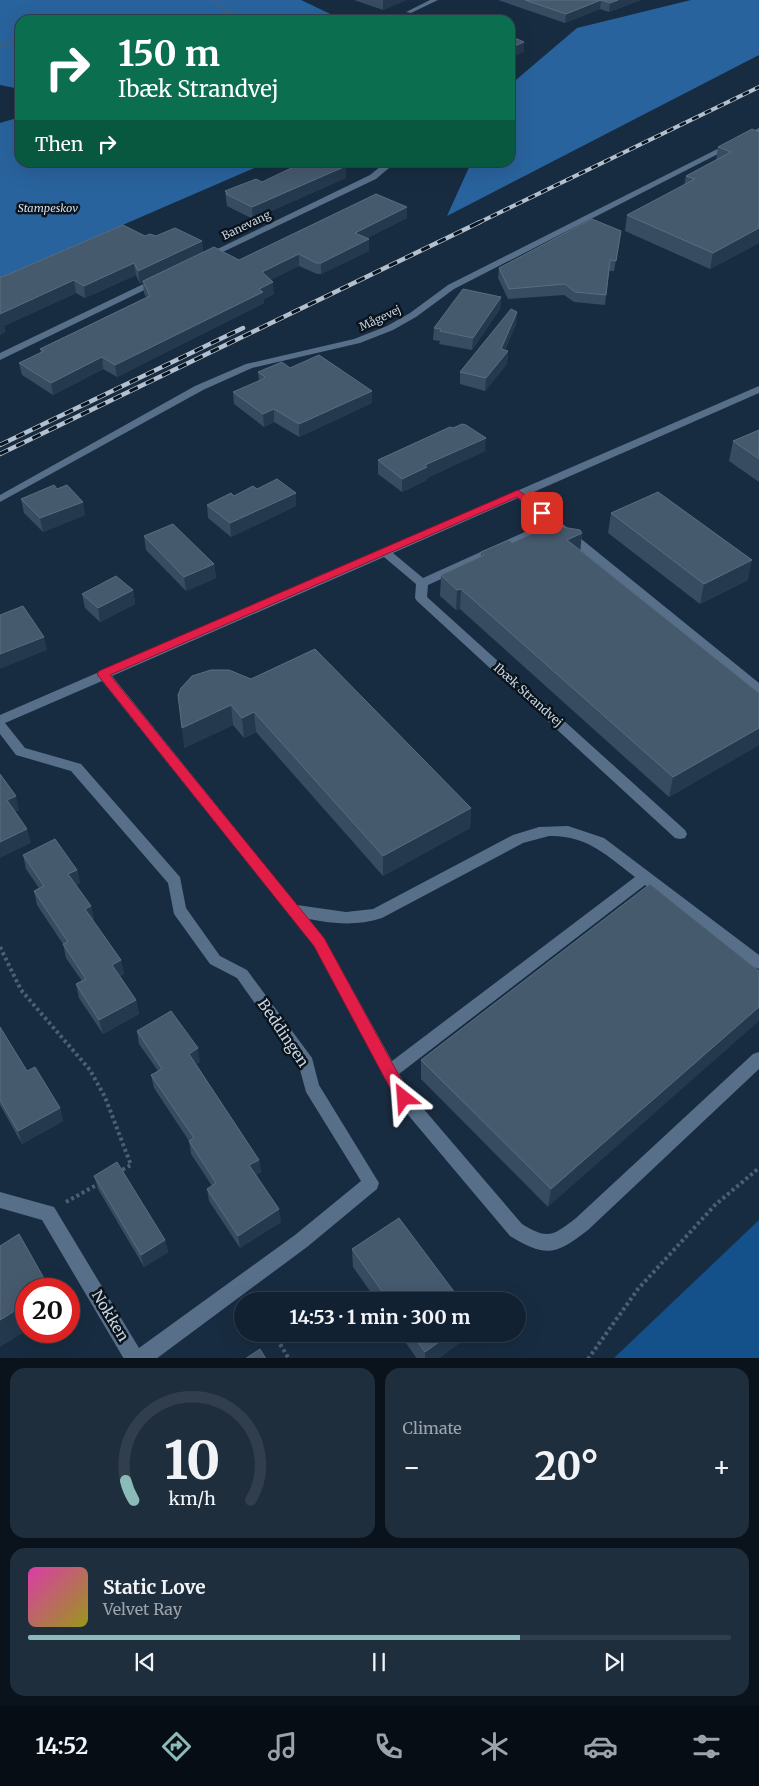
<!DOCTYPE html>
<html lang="en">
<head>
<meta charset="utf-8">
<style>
  body { margin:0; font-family:Merriweather,serif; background:#1f2e3d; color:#f1f3f6; height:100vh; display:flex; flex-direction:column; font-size:19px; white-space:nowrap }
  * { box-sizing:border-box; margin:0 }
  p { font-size:16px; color:#9ca3ab }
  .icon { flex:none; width:28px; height:28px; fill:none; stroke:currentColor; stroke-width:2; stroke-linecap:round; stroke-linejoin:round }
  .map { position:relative; height:1358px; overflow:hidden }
  .side { display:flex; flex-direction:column; gap:10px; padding:10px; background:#0a121b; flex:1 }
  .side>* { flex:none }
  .banner { position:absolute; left:15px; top:15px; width:500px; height:152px; border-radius:15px; box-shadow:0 5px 20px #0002,0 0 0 1px #313e4d; background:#0b6e4f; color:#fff; overflow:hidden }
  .speed { position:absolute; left:15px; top:1278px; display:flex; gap:10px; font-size:25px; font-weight:700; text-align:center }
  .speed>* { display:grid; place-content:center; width:65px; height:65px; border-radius:50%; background:#122131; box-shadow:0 5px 20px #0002,0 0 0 1px #313e4d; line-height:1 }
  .speed .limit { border:8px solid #d22; background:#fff; color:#111 }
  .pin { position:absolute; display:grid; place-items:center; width:42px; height:42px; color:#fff; margin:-21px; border-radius:10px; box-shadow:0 2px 8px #0006 }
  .me { position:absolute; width:55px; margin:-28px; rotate:332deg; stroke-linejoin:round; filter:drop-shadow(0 0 4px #0008) }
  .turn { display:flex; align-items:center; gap:18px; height:105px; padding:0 20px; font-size:22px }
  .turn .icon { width:65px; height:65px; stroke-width:2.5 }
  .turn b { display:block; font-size:35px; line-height:42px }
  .then { display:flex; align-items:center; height:48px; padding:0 20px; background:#0003; gap:10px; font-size:19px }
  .big { font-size:38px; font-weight:700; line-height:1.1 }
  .side .tile { flex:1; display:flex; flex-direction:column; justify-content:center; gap:8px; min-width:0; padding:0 18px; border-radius:15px; background:#1f2e3d }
  .side .dial { align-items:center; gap:0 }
  .dial svg { height:130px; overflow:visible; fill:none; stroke:#313e4d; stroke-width:7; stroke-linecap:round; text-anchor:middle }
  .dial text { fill:#f1f3f6; stroke:none }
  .song { display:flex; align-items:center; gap:15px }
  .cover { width:60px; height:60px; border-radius:8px; background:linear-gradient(135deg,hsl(320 70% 55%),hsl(60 70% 35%)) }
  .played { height:5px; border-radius:2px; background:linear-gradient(90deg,#8bbbb9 70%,#313e4d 70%) }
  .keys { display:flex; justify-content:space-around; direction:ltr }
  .heat { display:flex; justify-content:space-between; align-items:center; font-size:28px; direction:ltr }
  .side .tiles { flex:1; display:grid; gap:10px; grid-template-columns:1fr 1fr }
  .tile:last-child { grid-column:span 2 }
  .trip { position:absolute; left:234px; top:1292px; width:292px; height:50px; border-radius:25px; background:#122131; box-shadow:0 5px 20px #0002,0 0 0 1px #313e4d; font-weight:700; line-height:50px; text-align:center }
  .tab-bar { display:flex; height:80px; justify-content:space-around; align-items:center; background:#070d14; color:#9ca3ab }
  .tab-bar .icon { width:35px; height:35px }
  .tab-bar .selected { color:#8bbbb9 }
  .tab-bar b { font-size:22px; color:#f1f3f6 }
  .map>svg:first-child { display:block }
  .forest { fill:#29639d }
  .water { fill:#145089 }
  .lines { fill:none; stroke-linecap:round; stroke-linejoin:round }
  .path-far1 { stroke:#4d5f72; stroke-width:2; stroke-dasharray:1 1; stroke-linecap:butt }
  .path { stroke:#4d5f72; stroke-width:4; stroke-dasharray:3 3; stroke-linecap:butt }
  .minor { fill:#576f89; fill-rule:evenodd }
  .rail-far1-casing { stroke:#b2c0cf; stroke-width:4 }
  .rail-casing { stroke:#b2c0cf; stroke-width:4.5 }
  .rail-far1 { stroke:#0b141d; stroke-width:2.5; stroke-dasharray:7; stroke-linecap:butt }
  .rail { stroke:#0b141d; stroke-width:3; stroke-dasharray:9; stroke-linecap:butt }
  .wall { fill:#374b61 }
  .shaded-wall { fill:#24394e }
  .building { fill:#465a6e; stroke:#5a6d80 }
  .route { fill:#e11d48; stroke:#92132f }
  .labels { text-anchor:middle; stroke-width:5; stroke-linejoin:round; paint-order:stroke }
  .far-park-label { font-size:11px; font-style:italic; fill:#cfdeef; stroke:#0b141d }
  .far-street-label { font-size:11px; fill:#c6d3e1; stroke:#0b141d }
  .street-label { font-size:12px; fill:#c6d3e1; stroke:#0b141d }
  .near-street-label { font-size:15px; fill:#c6d3e1; stroke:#0b141d }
</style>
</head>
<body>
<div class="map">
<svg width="759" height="1359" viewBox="0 0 759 1359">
  <rect width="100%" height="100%" fill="#182c41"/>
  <path class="forest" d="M0 0H301L343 20H20V89L0 85Z
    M691 0H759V55L447 216 471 163 510 162V85L577 28Z
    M20 117V162L266 163 0 278V123Z"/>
  <path class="water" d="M759 1220V1358H614Z"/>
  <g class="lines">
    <path class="path-far1" d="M214 0 231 13 252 20
      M166 20 231 13
      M224 20 231 13
      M387 20 394 17
      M0 45 20 42"/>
    <path class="path" d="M0 947 21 990 90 1070 105 1097 131 1165 120 1171
      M66 1202 100 1183
      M274 1334 289 1359
      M588 1359 638 1289 715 1205 759 1168"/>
    <path class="minor" d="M430 0H438L411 13 406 12Z
      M759 128V133L454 289 416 317 393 330 360 343 252 368 203 390 0 502V495L195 386 246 364 354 339 387 326 410 313 448 285Z
      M386 162H396L376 179 208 259H202L201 257 370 175Z
      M158 277 163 280 161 282 0 360V353Z
      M759 386V393L527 495 759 683V694L755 693 553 528 428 585 427 597 685 830 687 834 685 838 680 839 675 838 417 601 415 598 416 584 384 557 112 676 297 905 346 912 373 909 513 835 539 827 568 826 604 838 759 955V969L754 967 645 885 399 1074 410 1093 522 1224C548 1240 553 1236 576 1218L753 1054 759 1052V1069L588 1230C556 1255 546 1258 510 1236L398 1103 314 946 102 681 5 723 25 748 81 764 180 877 186 908 220 956 247 970 312 1058 319 1085 379 1183 377 1189 307 1247 156 1359H124L42 1220 0 1208V1192L54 1207 139 1348 295 1235 361 1181 306 1092 299 1066 237 978 210 964 174 914 168 883 71 771 16 755 0 734V715ZM518 498 547 522 423 578 393 553ZM549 836C587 835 606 855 635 877L392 1061 324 938 309 919C334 924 357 926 382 918L523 843Z"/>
    <g class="rail-far1-casing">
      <path id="rail-far1" d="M478 223 759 87"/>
    </g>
    <g class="rail-casing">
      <path id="rail" d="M0 445 243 328
        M0 454 480 222"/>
    </g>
    <use href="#rail-far1" class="rail-far1"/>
    <use href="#rail" class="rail"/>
  </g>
  <path class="wall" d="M354 0H406L383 10Z
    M498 0H641L609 12 600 9 565 23Z
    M759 132V243L710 269 625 231 627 215 684 185 686 176 716 160 718 147Z
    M346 166V178L253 219 227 206 225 191 262 182Z
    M407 207V218L367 238 369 251 321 274H317L299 266 270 280 274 294 264 299V303L117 377 103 369 53 395 22 375 19 363 41 353 40 349 146 297 144 293 143 282 140 284 136 275 85 298 76 293 4 326 5 332 0 335V276L2 277 145 236H156L202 241 203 252 239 260Z
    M619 241 614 271H609L605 305 574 302 564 295 508 299 498 278 499 268Z
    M501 297 500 309 472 350 439 344 440 341 433 340 434 328Z
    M517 312 516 324 505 350 508 351 507 364 485 391 460 384V372Z
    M290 368 372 391V403L299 437 274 422 264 427 234 404 233 392 259 381 258 372Z
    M453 428 485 451 427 478V480L402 492 378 474V460Z
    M759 430V482L729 461 733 441Z
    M257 489 296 506 231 537 208 518 207 505Z
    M21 499 85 515 43 532 24 513Z
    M611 513 748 580 700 604 608 533Z
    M582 533 580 550 759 693V745L669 797 460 609 456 610 440 596 441 575 481 557V552L512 543Z
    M144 536 214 564 216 578 186 591 146 550Z
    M133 590 135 604 100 622 85 608 82 594Z
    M192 676 471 808 470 828 383 876 256 732 244 738 233 725 184 748Z
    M23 855 77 870 80 883 76 885 91 906 94 919 92 920 121 960 124 974 120 976 136 1000 139 1014 103 1034 79 998 76 984 82 981 66 958 63 944 37 905 34 891 39 888 26 869Z
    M650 884 548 1207 421 1079V1060Z
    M0 1027 27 1071 60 1108 63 1121 22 1144 0 1105Z
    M137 1031 200 1062 196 1064 259 1160 261 1172 256 1175 281 1222 240 1248 209 1201 207 1189 212 1186 191 1154 189 1141 154 1088 151 1075 158 1071 139 1044Z
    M94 1176 165 1240 168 1252 144 1267 98 1189Z
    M352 1249 461 1301H377L353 1267Z
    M400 1334H471L438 1359H417Z"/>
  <path class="shaded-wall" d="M383 0H406L383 10Z
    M601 0 600 9 565 23 566 14Z
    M618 0H641L609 12 610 3Z
    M524 42V52L510 58V48Z
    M346 166V178L253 219 252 207Z
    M407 207V218L355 244V233Z
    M759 228V243L710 269 713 253Z
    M369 239V251L321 274V263Z
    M202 241 203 253 140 284 138 271Z
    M299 254V266L263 284 262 272Z
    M134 263 136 275 85 298 84 286Z
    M74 280 76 293 4 326 5 332 0 335V314Z
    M273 282 274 294 264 299V303L117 377 115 365Z
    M501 297 500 309 472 350 473 338Z
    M517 312 516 324 500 361 508 351 507 364 485 391 486 378 501 349Z
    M102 357 103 369 53 395 51 383Z
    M372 391V403L299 437V424Z
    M274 409V422L264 427 263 414Z
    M486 438 485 451 427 478V480L402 492V479L425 465Z
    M296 493V506L231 537 230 523Z
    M83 502 85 515 43 532 40 518Z
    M582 533 580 553 567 540Z
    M752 560 748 580 700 604 704 584Z
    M214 564 216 578 186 591 184 577Z
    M461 589 460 609 456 610 457 590Z
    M133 590 135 604 100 622 98 608Z
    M44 637 47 650 0 669V654Z
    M231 705 233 725 184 748 182 728Z
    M254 712 256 732 244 738 242 718Z
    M759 728V745L669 797 673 777Z
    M16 796 19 810 11 814 7 800Z
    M471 808 470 828 383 876V856Z
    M27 829 31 843 0 858V842Z
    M77 870 80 883 72 888 68 874Z
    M91 906 94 919 88 922 85 909Z
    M121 960 124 974 115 979 112 965Z
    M136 1000 139 1014 103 1034 99 1020Z
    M759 1007V1021L548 1207 551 1189Z
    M198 1048 200 1062 191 1067 189 1054Z
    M60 1108 63 1121 22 1144 18 1131Z
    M259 1160 261 1172 251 1178 249 1165Z
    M279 1209 281 1222 240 1248 238 1236Z
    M165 1240 168 1252 144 1267 141 1255Z
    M26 1304V1331L0 1347V1320Z
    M450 1334H471L438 1359H425V1352Z"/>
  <path class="building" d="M525 0H618L610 3 601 0 566 14Z
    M510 36 524 42 510 48Z
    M752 129 759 132V228L713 253 627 215 695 179 686 176 731 152 718 147Z
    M304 162H338L346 166 252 207 226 194 228 193 225 191 256 179 262 182Z
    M376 194 407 207 355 233 369 239 321 263H316L299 254 262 272 273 282 259 289 263 292 115 365 102 357 51 383 19 363 44 351 40 349 150 296 143 281 214 247 239 260Z
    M592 219 621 231 616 261 610 260 606 295 575 292 565 284 509 289 499 268Z
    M123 225 145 236 150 234 156 236 175 228 202 241 138 271 134 263 84 286 74 280 0 314V276L2 277Z
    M463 289 501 297 473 338 440 331 441 329 434 328Z
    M511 309 517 312 501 349 508 351 486 378 460 372Z
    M319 355 372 391 299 424 274 409 263 414 233 392 263 379 265 377 258 372 282 362 290 368Z
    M462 424 466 425 486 438 425 465 427 467 402 479 378 460 450 427 453 428Z
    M759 430V459L733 441Z
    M277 479 296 493 230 523 207 505 231 493 234 496 253 486 257 489Z
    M54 485 57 489 67 485 83 502 40 518 21 499Z
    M658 492 752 560 704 584 611 513Z
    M173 524 214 564 184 577 144 536Z
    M550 525 580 530 582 533 567 540 759 693V728L673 777 461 589 457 590 441 575 484 555 481 552 509 540 512 543Z
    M116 576 133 590 98 608 82 594Z
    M23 606 44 637 0 654V615Z
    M315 649 471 808 383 856 254 712 242 718 231 705 182 728 178 695 181 688 192 676 211 670H229L251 679Z
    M0 774 16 796 7 800 27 829 0 842Z
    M55 839 77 870 68 874 91 906 85 909 121 960 112 965 136 1000 99 1020 76 984 86 979 63 944 68 942 34 891 44 886 23 855Z
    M650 884 759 971V1007L551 1189 421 1060Z
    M171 1011 198 1048 189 1054 259 1160 249 1165 279 1209 238 1236 207 1189 216 1183 189 1141 194 1138 151 1075 162 1069 137 1031Z
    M0 1027 27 1071 35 1067 60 1108 18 1131 0 1100Z
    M117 1162 165 1240 141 1255 94 1176Z
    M399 1218 461 1301H389L352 1249Z
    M19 1234 50 1289H26V1304L0 1320V1246Z
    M412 1334H450L425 1352Z
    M260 1349 266 1359H245Z"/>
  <path class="route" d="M518 490 546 511V515H539L517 497 110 675 324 938 409 1094 411 1098 409 1103 404 1105 398 1103 314 946 97 674 99 671Z"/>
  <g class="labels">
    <g class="far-park-label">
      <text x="48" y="212">Stampeskov</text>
    </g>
    <g class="far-street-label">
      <text transform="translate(246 225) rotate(-26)" y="4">Banevang</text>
      <text transform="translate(380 318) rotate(-25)" y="4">Mågevej</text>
    </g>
    <g class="street-label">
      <text transform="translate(528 695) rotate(42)" y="4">Ibæk Strandvej</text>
    </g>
    <g class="near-street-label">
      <text transform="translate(283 1033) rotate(56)" y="5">Beddingen</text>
      <text transform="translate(110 1316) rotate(59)" y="5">Nokken</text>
    </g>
  </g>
</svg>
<div class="speed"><div class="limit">20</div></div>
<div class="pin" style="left:542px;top:513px;background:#d93025"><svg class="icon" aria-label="arrive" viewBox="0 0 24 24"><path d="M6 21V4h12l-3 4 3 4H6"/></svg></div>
<svg class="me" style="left:404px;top:1098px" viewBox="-20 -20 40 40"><path d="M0-17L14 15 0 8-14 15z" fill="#e11d48" stroke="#fff" stroke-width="4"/></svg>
<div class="trip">14:53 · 1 min · 300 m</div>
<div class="banner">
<div class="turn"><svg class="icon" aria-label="right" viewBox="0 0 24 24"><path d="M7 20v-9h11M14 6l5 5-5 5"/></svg><div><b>150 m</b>Ibæk Strandvej</div></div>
<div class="then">Then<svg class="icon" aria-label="right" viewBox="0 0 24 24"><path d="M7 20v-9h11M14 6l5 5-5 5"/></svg></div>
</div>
</div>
<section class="side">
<div class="tiles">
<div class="tile dial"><svg viewBox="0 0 100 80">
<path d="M14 69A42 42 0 1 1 86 69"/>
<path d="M14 69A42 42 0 0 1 9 57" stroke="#8bbbb9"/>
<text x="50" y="56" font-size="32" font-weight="700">10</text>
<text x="50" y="72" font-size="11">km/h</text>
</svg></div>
<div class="tile"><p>Climate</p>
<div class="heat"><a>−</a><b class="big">20°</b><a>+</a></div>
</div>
<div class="tile">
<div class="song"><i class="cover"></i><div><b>Static Love</b><p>Velvet Ray</p></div></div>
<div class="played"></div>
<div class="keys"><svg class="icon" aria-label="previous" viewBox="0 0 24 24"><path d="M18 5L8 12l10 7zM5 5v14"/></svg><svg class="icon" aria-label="pause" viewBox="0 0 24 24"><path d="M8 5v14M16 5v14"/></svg><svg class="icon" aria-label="next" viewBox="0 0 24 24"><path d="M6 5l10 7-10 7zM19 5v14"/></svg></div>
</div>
</div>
</section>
<nav class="tab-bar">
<b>14:52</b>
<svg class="icon selected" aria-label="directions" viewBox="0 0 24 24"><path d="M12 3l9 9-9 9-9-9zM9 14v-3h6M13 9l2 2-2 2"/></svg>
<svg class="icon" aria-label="music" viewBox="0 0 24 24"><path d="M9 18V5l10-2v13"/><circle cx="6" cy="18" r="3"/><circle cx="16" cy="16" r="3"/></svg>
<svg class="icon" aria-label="phone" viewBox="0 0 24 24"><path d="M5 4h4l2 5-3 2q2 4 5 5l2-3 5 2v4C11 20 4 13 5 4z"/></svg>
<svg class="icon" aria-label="climate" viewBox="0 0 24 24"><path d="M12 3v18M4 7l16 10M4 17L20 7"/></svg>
<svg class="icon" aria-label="car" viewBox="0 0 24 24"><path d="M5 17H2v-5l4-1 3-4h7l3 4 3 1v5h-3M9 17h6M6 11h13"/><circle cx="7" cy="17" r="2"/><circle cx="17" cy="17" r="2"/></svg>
<svg class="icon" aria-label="filters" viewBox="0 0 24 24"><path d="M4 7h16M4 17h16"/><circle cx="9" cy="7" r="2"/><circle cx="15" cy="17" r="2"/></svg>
</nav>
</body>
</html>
